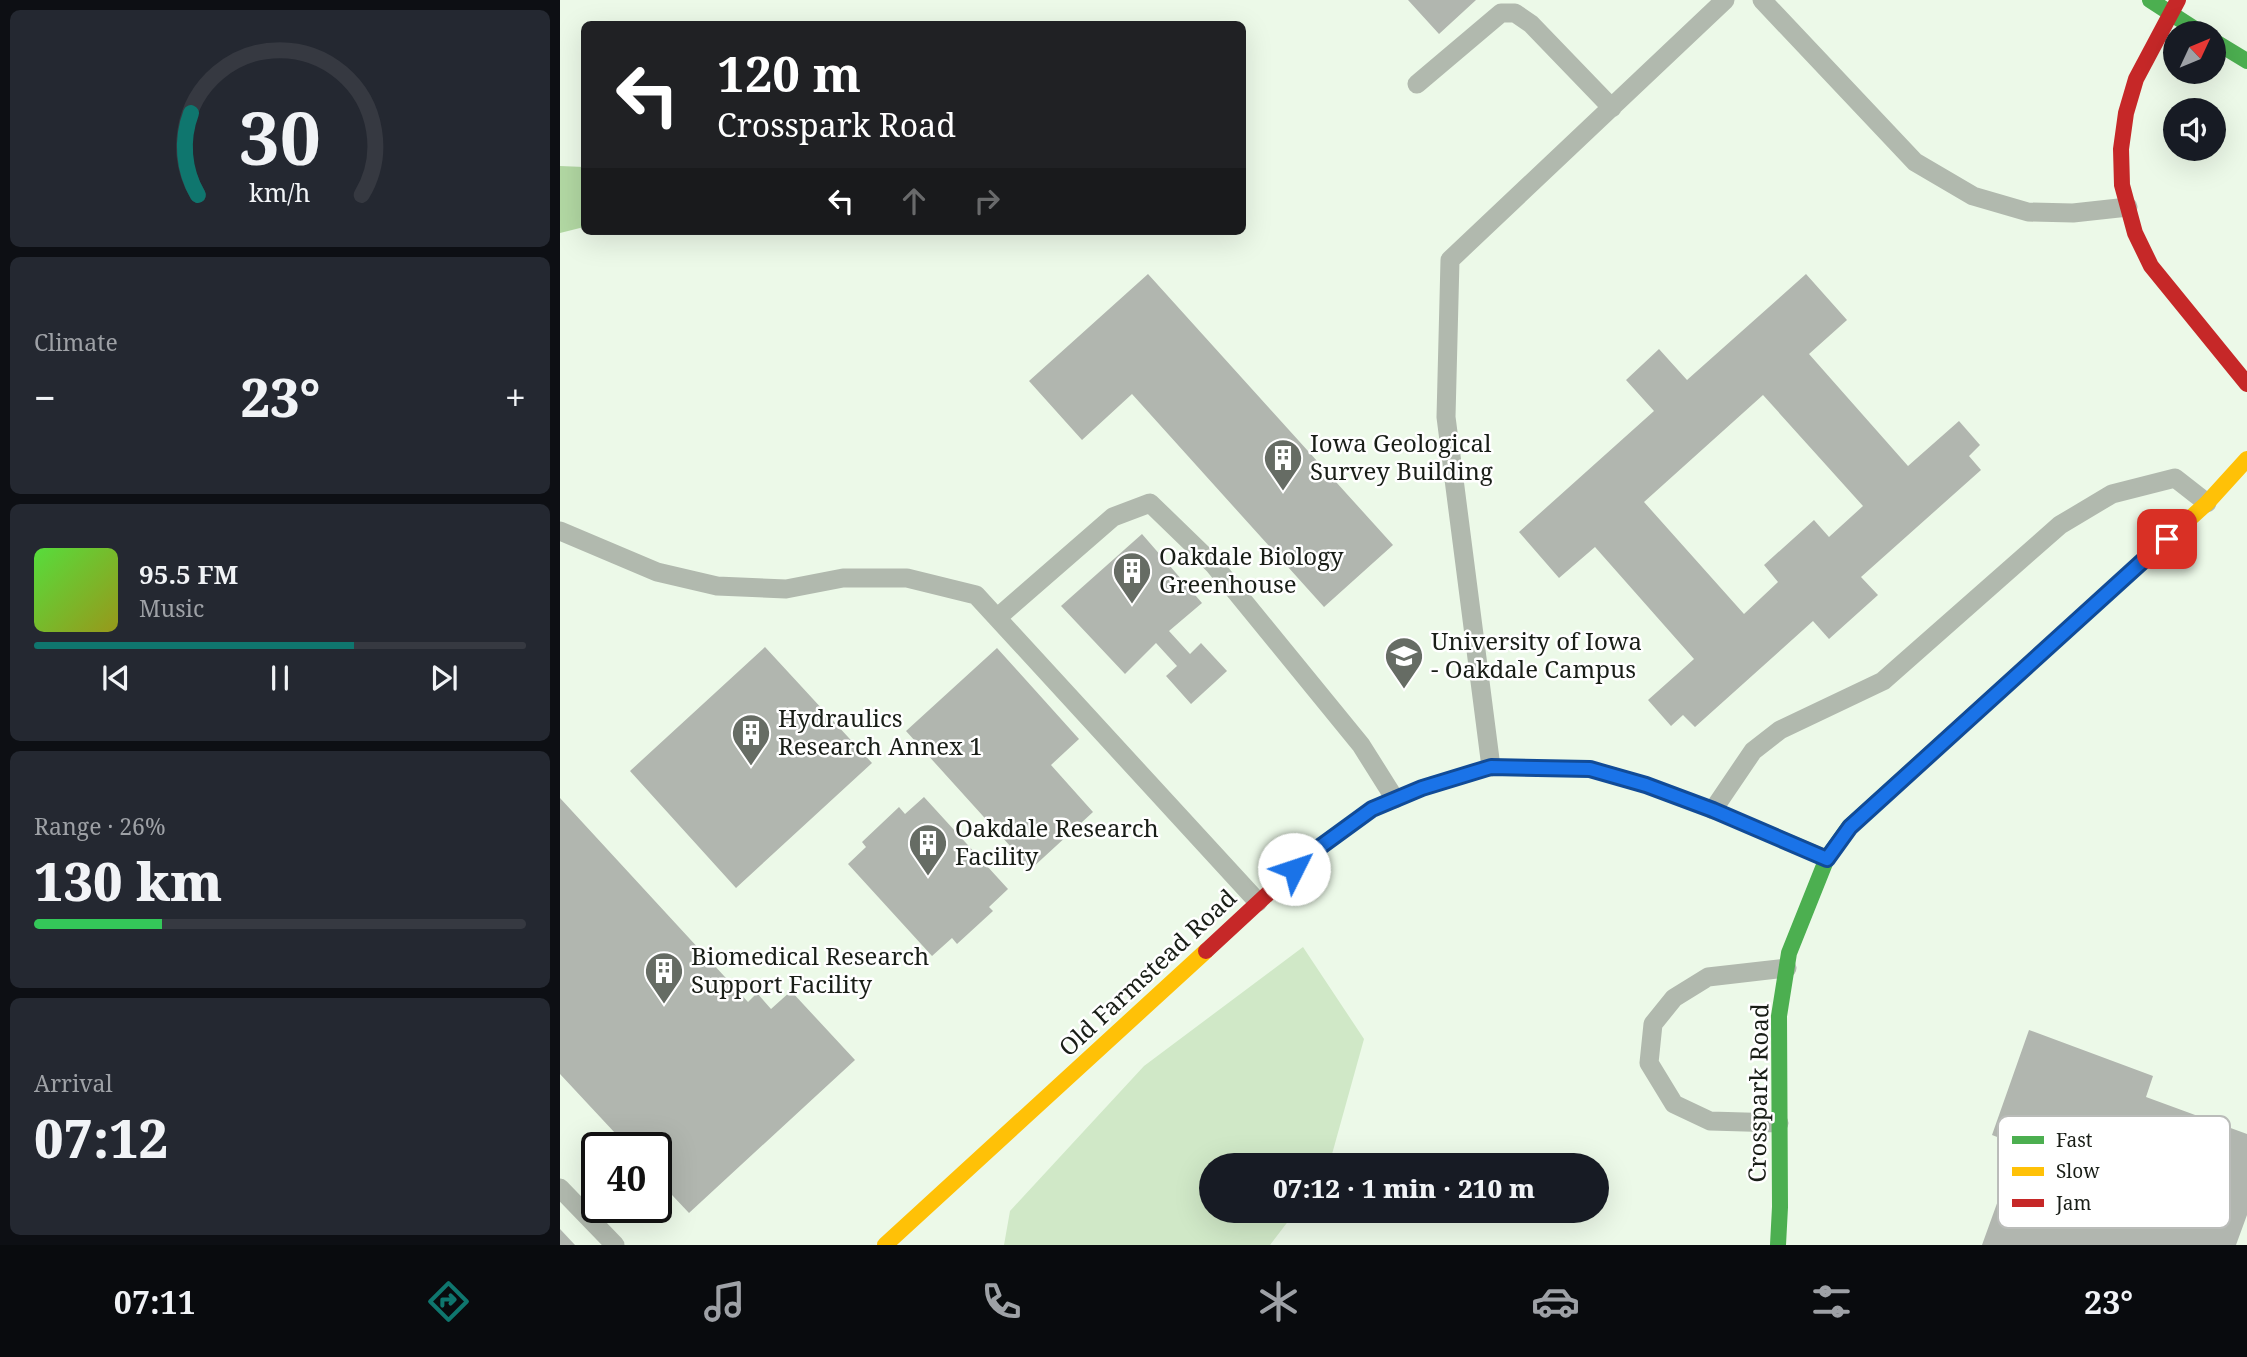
<!DOCTYPE html>
<html lang="en">
<head>
<meta charset="utf-8">
<style>
  body { margin:0; font-family:"Noto Serif",serif; background:#242831; color:#f1f3f6; height:100vh; display:flex; flex-direction:column; font-size:26px; white-space:nowrap }
  * { box-sizing:border-box; margin:0 }
  p { font-size:23px; color:#9ea1a6 }
  .icon { flex:none; width:38px; height:38px; fill:none; stroke:currentColor; stroke-width:2; stroke-linecap:round; stroke-linejoin:round }
  .map { position:relative; flex:1; overflow:hidden }
  .sheet { display:flex; flex-direction:column; gap:10px; padding:10px; background:#0d0f14; width:560px }
  .sheet>* { flex:none }
  .top-card { position:absolute; left:21px; top:21px; width:665px; height:214px; border-radius:10px; box-shadow:0 7px 28px #0002; background:#202124; color:#fff; overflow:hidden }
  .needle { width:46px; rotate:46deg }
  .buttons { position:absolute; left:1603px; top:21px; display:grid; gap:14px }
  .buttons a { display:grid; place-items:center; width:63px; height:63px; border-radius:50%; background:#171b24; box-shadow:0 7px 28px #0002; font-size:35px }
  .speed { position:absolute; left:21px; top:1132px; display:flex; gap:14px; font-size:35px; font-weight:700; text-align:center }
  .speed>* { display:grid; place-content:center; width:91px; height:91px; border-radius:50%; background:#171b24; box-shadow:0 7px 28px #0002; line-height:1 }
  .speed .limit { border:4px solid #111; border-radius:10px; background:#fff; color:#111 }
  .pin { position:absolute; display:grid; place-items:center; width:60px; height:60px; color:#fff; margin:-30px; border-radius:14px; box-shadow:0 4px 10px #0006 }
  .me { position:absolute; width:77px; margin:-38px; rotate:49deg; stroke-linejoin:round; filter:drop-shadow(0 0 5px #0008) }
  .turn { display:flex; align-items:center; gap:24px; height:147px; padding:0 21px; font-size:32px }
  .turn .icon { width:91px; height:91px; stroke-width:2.5 }
  .turn b { display:block; font-size:49px; line-height:60px }
  .lanes { display:flex; align-items:center; height:66px; padding:0 21px; background:#0003; justify-content:center; gap:35px; direction:ltr }
  .lanes .off { opacity:.35 }
  .big { font-size:52px; font-weight:800; line-height:1.1 }
  .sheet .tile { flex:1; display:flex; flex-direction:column; justify-content:center; gap:10px; min-width:0; padding:0 24px; border-radius:10px; background:#242831 }
  .sheet .dial { align-items:center; gap:0 }
  .dial svg { height:182px; overflow:visible; fill:none; stroke:#363941; stroke-width:7; stroke-linecap:round; text-anchor:middle }
  .dial text { fill:#f1f3f6; stroke:none }
  .song { display:flex; align-items:center; gap:21px }
  .cover { width:84px; height:84px; border-radius:10px; background:linear-gradient(135deg,hsl(110 70% 55%),hsl(60 70% 35%)) }
  .played { height:7px; border-radius:4px; background:linear-gradient(90deg,#0f766e 65%,#363941 65%) }
  .keys { display:flex; justify-content:space-around; direction:ltr }
  .heat { display:flex; justify-content:space-between; align-items:center; font-size:38px; direction:ltr }
  .charge { height:10px; border-radius:5px; background:linear-gradient(90deg,#34c759 26%,#363941 0) }
  .trip { position:absolute; left:639px; top:1153px; width:410px; height:70px; border-radius:35px; background:#171b24; box-shadow:0 7px 28px #0002; font-weight:800; line-height:70px; text-align:center }
  .dock { display:flex; height:112px; justify-content:space-around; align-items:center; background:#090b0e; color:#9ea1a6 }
  .dock .icon { width:49px; height:49px }
  .dock .selected { color:#0f766e }
  .dock b { font-size:32px; color:#f1f3f6 }
  main { display:flex; flex:1; min-height:0 }
  .map>svg:first-child { display:block }
  .built { fill:#ecf9e8; fill-rule:evenodd }
  .green { fill:#d0e8c7 }
  .water { fill:#b2d8a3 }
  .building { fill:#b1b6af; fill-rule:evenodd }
  .lines { fill:none; stroke-linecap:round; stroke-linejoin:round }
  .lane { stroke:#b1b9ae; stroke-width:19 }
  .fast { stroke:#4caf50; stroke-width:16 }
  .slow { stroke:#ffc107; stroke-width:16 }
  .jam { stroke:#c62828; stroke-width:16 }
  .route-casing { stroke:#114b97; stroke-width:18 }
  .route { stroke:#1a73e8; stroke-width:12 }
  .labels { text-anchor:middle; stroke-width:5; stroke-linejoin:round; paint-order:stroke }
  .poi-label { font-size:24px; fill:#191e17; stroke:#fff; text-anchor:start }
  .street-label { font-size:24px; fill:#191e17; stroke:#fff }
  .key { fill:#fff; stroke:#babcb9; stroke-width:2 }
  .key-label { font-size:19px; fill:#191e17 }
</style>
</head>
<body>
<main>
<section class="sheet">
<div class="tile dial"><svg viewBox="0 0 100 80">
<path d="M14 69A42 42 0 1 1 86 69"/>
<path d="M14 69A42 42 0 0 1 11 33" stroke="#0f766e"/>
<text x="50" y="56" font-size="32" font-weight="700">30</text>
<text x="50" y="72" font-size="11">km/h</text>
</svg></div>
<div class="tile"><p>Climate</p>
<div class="heat"><a>−</a><b class="big">23°</b><a>+</a></div>
</div>
<div class="tile">
<div class="song"><i class="cover"></i><div><b>95.5 FM</b><p>Music</p></div></div>
<div class="played"></div>
<div class="keys"><svg class="icon" aria-label="previous" viewBox="0 0 24 24"><path d="M18 5L8 12l10 7zM5 5v14"/></svg><svg class="icon" aria-label="pause" viewBox="0 0 24 24"><path d="M8 5v14M16 5v14"/></svg><svg class="icon" aria-label="next" viewBox="0 0 24 24"><path d="M6 5l10 7-10 7zM19 5v14"/></svg></div>
</div>
<div class="tile"><p>Range · 26%</p><b class="big">130 km</b><div class="charge"></div></div>
<div class="tile"><p>Arrival</p><b class="big">07:12</b></div>
</section>
<div class="map">
<svg width="1687" height="1245" viewBox="0 0 1687 1245">
  <rect width="100%" height="100%" fill="#f6fcf4"/>
  <path class="built" d="M0 0H1687V1245H0ZM24 24H682V231H24ZM1615 33H1654V72H1615ZM1615 110H1654V149H1615ZM37 1148H96V1208H37ZM651 1166H1036V1211H651Z"/>
  <path class="green" d="M743 947 804 1039 769 1165 651 1166V1211H736L710 1245H444L450 1211 584 1066Z"/>
  <path class="water" d="M0 166 24 167V227L0 233Z"/>
  <path class="building" d="M848 0H916L879 34Z
    M588 274 833 545 764 607 572 394 522 440 469 381Z
    M1246 274 1287 320 1249 354 1348 466 1399 421 1420 445 1409 456 1421 470 1301 577 1318 595 1269 639 1253 621 1135 727 1123 715 1111 726 1088 700 1134 659 1035 547 999 578 959 532 1094 411 1066 380 1099 349 1127 380ZM1203 395 1303 506 1269 537 1254 520 1204 565 1218 582 1184 614 1084 502Z
    M582 534 642 603 609 631 630 654 641 643 667 671 631 704 606 676 617 666 596 643 565 674 501 606Z
    M205 647 312 763 176 888 70 771Z
    M437 648 519 739 491 765 533 812 471 869 346 731Z
    M364 797 448 889 429 907 433 911 397 944 392 938 372 956 288 864 306 847 302 842 339 807 345 814Z
    M0 798 188 1002 197 993 211 1009 231 991 295 1060 129 1213 96 1178V1148H69L0 1074Z
    M1469 1030 1593 1076 1586 1097 1687 1134V1215L1676 1245H1422L1458 1145 1432 1135Z
    M0 1229 15 1245H0Z"/>
  <g class="lines">
    <path class="lane" d="M1202 0 1355 162 1413 196 1468 212 1513 213 1568 207
      M857 84 941 13H955L971 24 1052 108
      M0 531 97 572 157 586 226 589 283 578H347L416 595 698 902
      M437 618 553 517 590 503 654 565 801 745 835 799
      M931 767 886 417 890 260 1165 0
      M1153 810 1193 751 1220 730 1323 681 1500 525 1552 494 1615 478 1647 503
      M1219 1123 1150 1121 1114 1104 1089 1063 1093 1024 1114 998 1148 977 1227 968
      M0 1188 55 1245"/>
    <path class="fast" d="M1590 0 1641 33
      M1654 41 1687 61
      M1218 1245 1220 1207 1219 1016 1229 953 1267 858 1289 827 1384 741"/>
    <path class="slow" d="M1604 542 1647 503 1687 459
      M1056 776C1128 797 1197 829 1267 858
      M325 1245 646 951"/>
    <path class="jam" d="M1618 0 1576 79 1566 113 1561 149 1562 185 1575 233 1591 266 1687 384
      M1384 741 1604 542
      M646 951 753 852 812 809 862 788 931 767 1030 769 1056 776"/>
  </g>
  <g class="lines">
    <g class="route-casing">
      <path id="route" d="M734 869 753 852 812 809 862 788 931 767 1030 769 1086 785 1153 810 1267 859 1290 827 1607 539"/>
    </g>
    <use href="#route" class="route"/>
  </g>
  <defs>
    <g id="building-pin" transform="scale(2.0125)"><path d="M0 17L-7.5 6A9.5 9.5 0 1 1 7.5 6Z" fill="#666c64" stroke="#fff"/><path d="M-4-6H4V6H1V3H-1V6H-4ZM-2.5-4.3h1.7v1.8h-1.7ZM.8-4.3h1.7v1.8H.8ZM-2.5-1h1.7V.8h-1.7ZM.8-1h1.7V.8H.8Z" fill="#fff"/></g>
    <g id="university-pin" transform="scale(2.0125)"><path d="M0 17L-7.5 6A9.5 9.5 0 1 1 7.5 6Z" fill="#666c64" stroke="#fff"/><path d="M0-5L7-2L0 1L-7-2ZM-4 1L0 2.5L4 1V4Q0 6-4 4Z" fill="#fff"/></g>
  </defs>
  <g fill-rule="evenodd">
    <use href="#building-pin" x="723" y="458"/>
    <use href="#building-pin" x="572" y="571"/>
    <use href="#university-pin" x="844" y="656"/>
    <use href="#building-pin" x="191" y="733"/>
    <use href="#building-pin" x="368" y="843"/>
    <use href="#building-pin" x="104" y="971"/>
  </g>
  <g class="labels">
    <g class="poi-label">
      <text x="750" y="452">Iowa Geological<tspan x="750" dy="28">Survey Building</tspan></text>
      <text x="599" y="565">Oakdale Biology<tspan x="599" dy="28">Greenhouse</tspan></text>
      <text x="871" y="650">University of Iowa<tspan x="871" dy="28">- Oakdale Campus</tspan></text>
      <text x="218" y="727">Hydraulics<tspan x="218" dy="28">Research Annex 1</tspan></text>
      <text x="395" y="837">Oakdale Research<tspan x="395" dy="28">Facility</tspan></text>
      <text x="131" y="965">Biomedical Research<tspan x="131" dy="28">Support Facility</tspan></text>
    </g>
    <g class="street-label">
      <text transform="translate(588 973) rotate(-43)" y="8">Old Farmstead Road</text>
      <text transform="translate(1199 1093) rotate(-89)" y="8">Crosspark Road</text>
    </g>
  </g>
  <rect x="1438" y="1116" width="232" height="112" rx="10" class="key"/>
  <rect x="1452" y="1136" width="32" height="8" fill="#4caf50"/>
  <rect x="1452" y="1167" width="32" height="9" fill="#ffc107"/>
  <rect x="1452" y="1199" width="32" height="8" fill="#c62828"/>
  <g class="key-label">
    <text x="1496" y="1147">Fast</text>
    <text x="1496" y="1178">Slow</text>
    <text x="1496" y="1210">Jam</text>
  </g>
</svg>
<div class="buttons">
<a><svg class="needle" viewBox="-14 -14 28 28"><path d="M0-13l5 13h-10z" fill="#e53935"/><path d="M0 13l5-13h-10z" fill="#9ea1a6"/></svg></a>
<a><svg class="icon" aria-label="sound" viewBox="0 0 24 24"><path d="M4 9h4l5-4v14l-5-4H4zM17 9q2 3 0 6"/></svg></a>
</div>
<div class="speed"><div class="limit">40</div></div>
<div class="pin" style="left:1607px;top:539px;background:#d93025"><svg class="icon" aria-label="arrive" viewBox="0 0 24 24"><path d="M6 21V4h12l-3 4 3 4H6"/></svg></div>
<svg class="me" style="left:734px;top:869px" viewBox="-20 -20 40 40"><circle r="19" fill="#fff"/><path d="M0-13L10 11 0 6-10 11z" fill="#1a73e8"/></svg>
<div class="trip">07:12 · 1 min · 210 m</div>
<div class="top-card">
<div class="turn"><svg class="icon" aria-label="left" viewBox="0 0 24 24"><path d="M17 20v-9H6M10 6l-5 5 5 5"/></svg><div><b>120 m</b>Crosspark Road</div></div>
<div class="lanes"><svg class="icon" aria-label="left" viewBox="0 0 24 24"><path d="M17 20v-9H6M10 6l-5 5 5 5"/></svg><svg class="icon off" aria-label="ahead" viewBox="0 0 24 24"><path d="M12 20V5M6 11l6-6 6 6"/></svg><svg class="icon off" aria-label="right" viewBox="0 0 24 24"><path d="M7 20v-9h11M14 6l5 5-5 5"/></svg></div>
</div>
</div>
</main>
<nav class="dock">
<b>07:11</b>
<svg class="icon selected" aria-label="directions" viewBox="0 0 24 24"><path d="M12 3l9 9-9 9-9-9zM9 14v-3h6M13 9l2 2-2 2"/></svg>
<svg class="icon" aria-label="music" viewBox="0 0 24 24"><path d="M9 18V5l10-2v13"/><circle cx="6" cy="18" r="3"/><circle cx="16" cy="16" r="3"/></svg>
<svg class="icon" aria-label="phone" viewBox="0 0 24 24"><path d="M5 4h4l2 5-3 2q2 4 5 5l2-3 5 2v4C11 20 4 13 5 4z"/></svg>
<svg class="icon" aria-label="climate" viewBox="0 0 24 24"><path d="M12 3v18M4 7l16 10M4 17L20 7"/></svg>
<svg class="icon" aria-label="car" viewBox="0 0 24 24"><path d="M5 17H2v-5l4-1 3-4h7l3 4 3 1v5h-3M9 17h6M6 11h13"/><circle cx="7" cy="17" r="2"/><circle cx="17" cy="17" r="2"/></svg>
<svg class="icon" aria-label="filters" viewBox="0 0 24 24"><path d="M4 7h16M4 17h16"/><circle cx="9" cy="7" r="2"/><circle cx="15" cy="17" r="2"/></svg>
<b>23°</b>
</nav>
</body>
</html>
